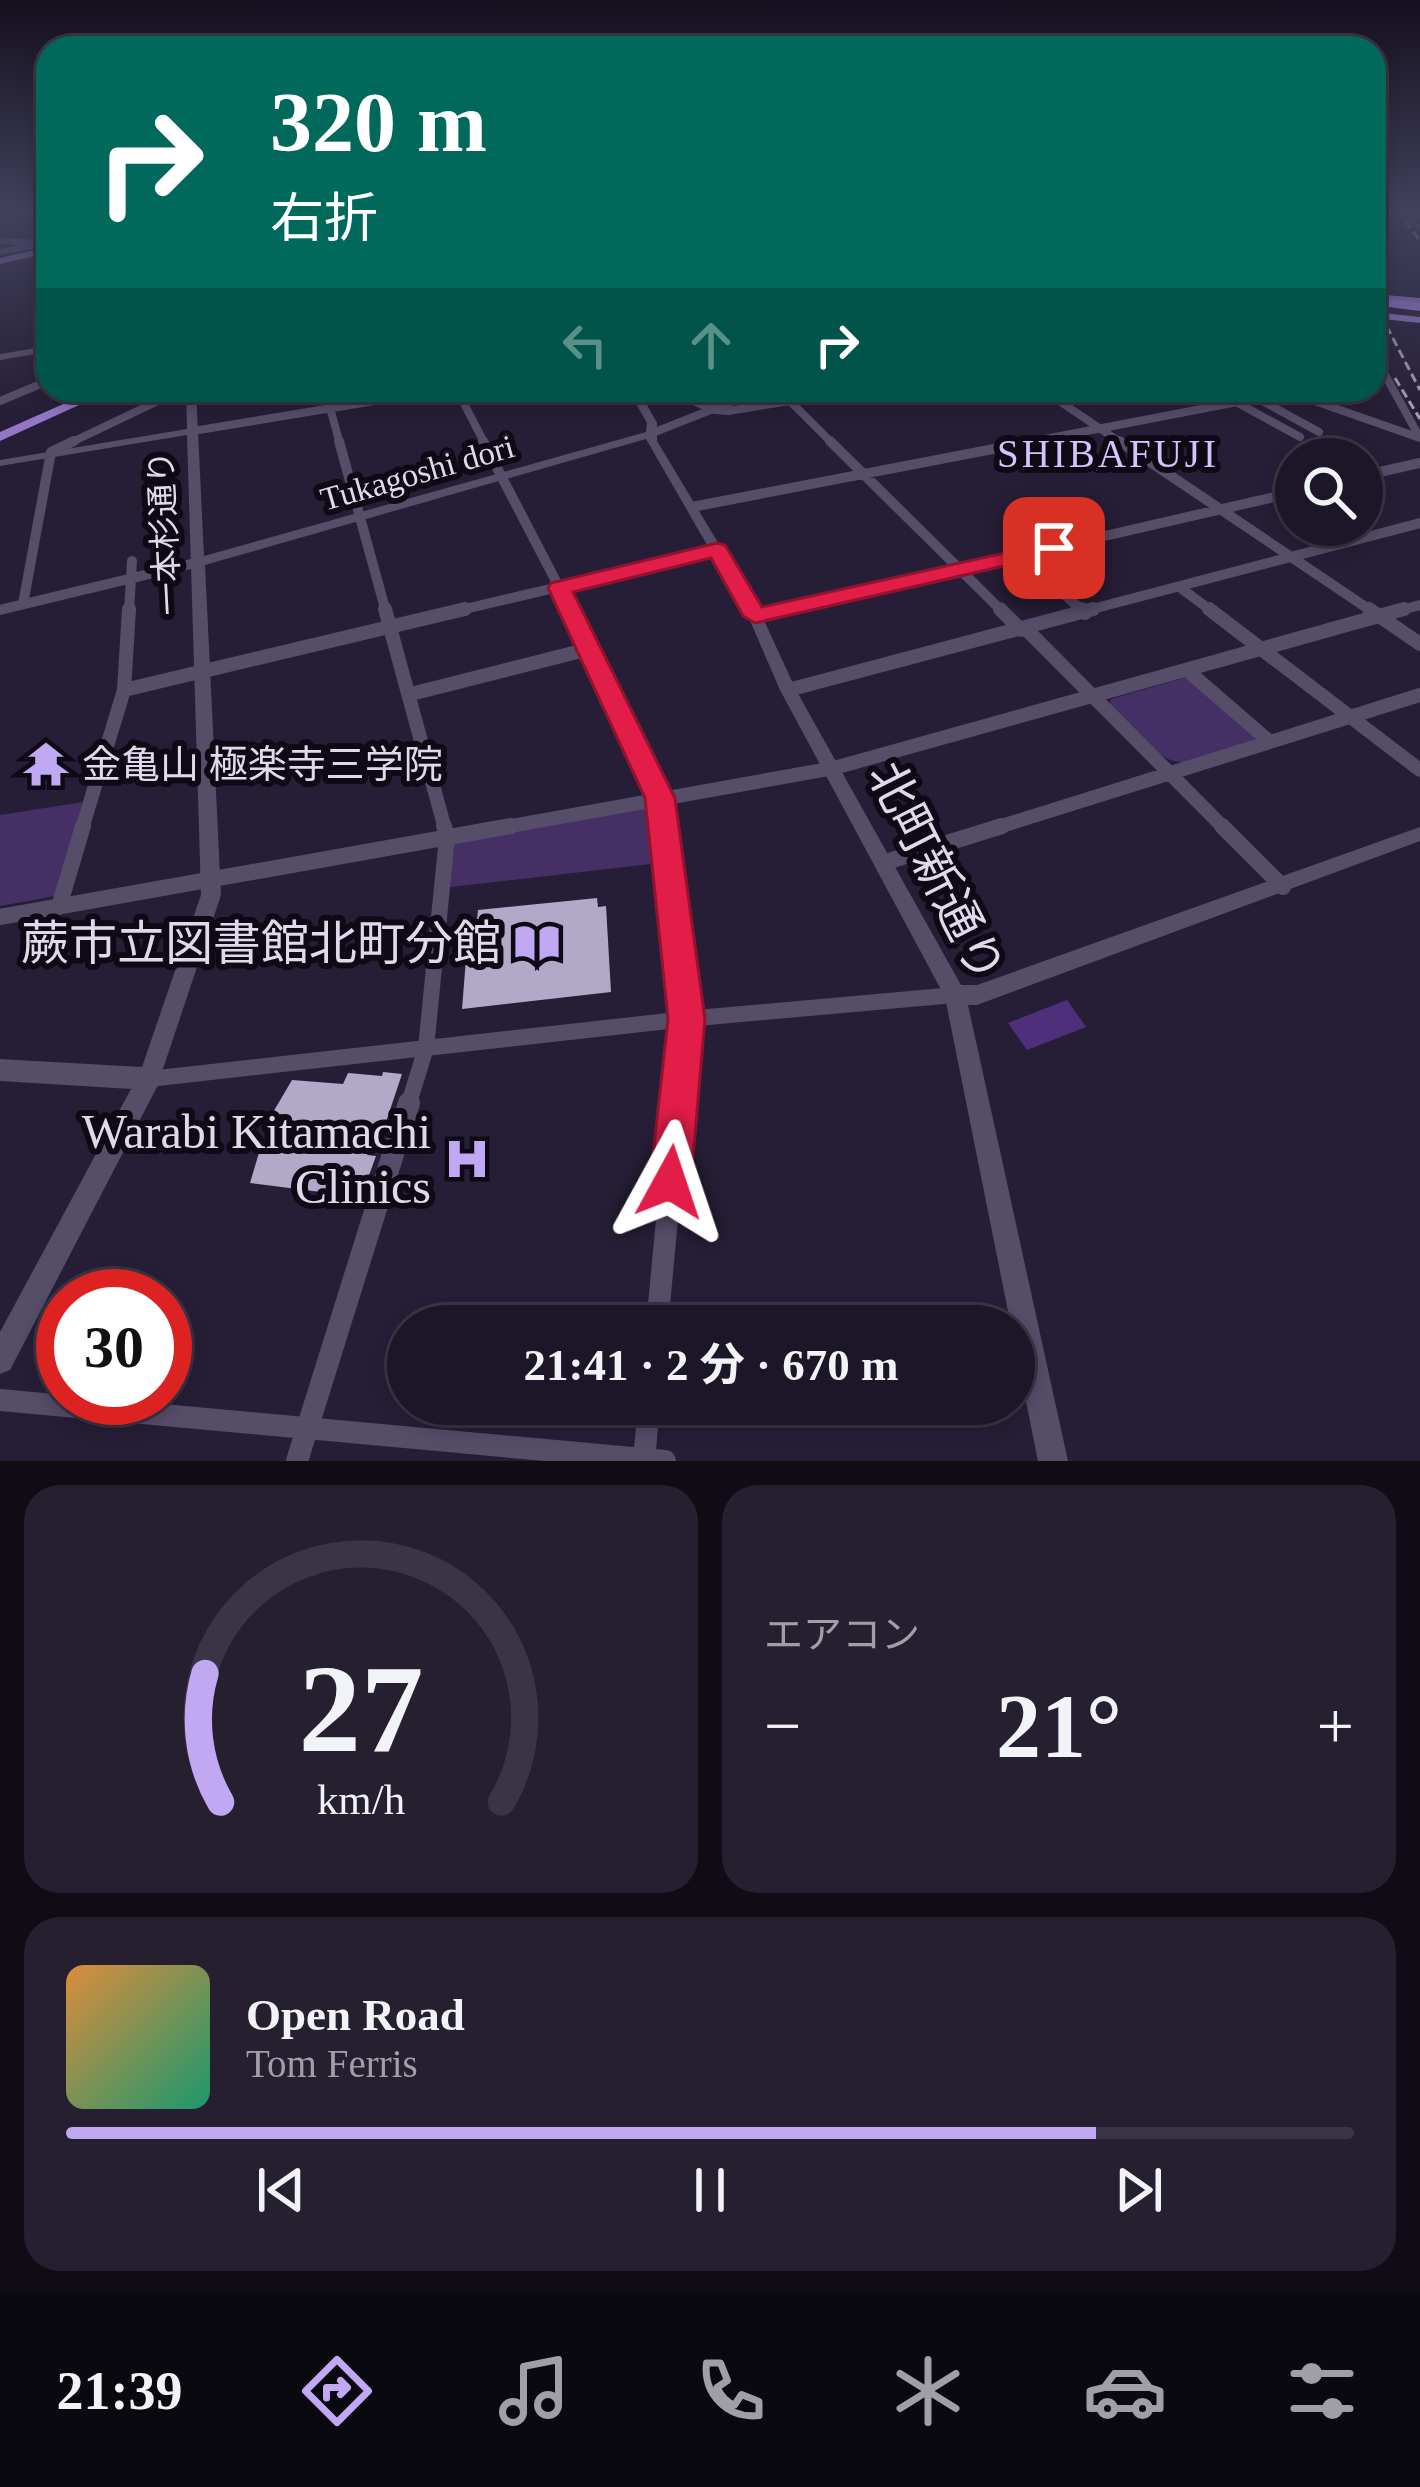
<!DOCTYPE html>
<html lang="ja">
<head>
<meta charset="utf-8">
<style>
  body { margin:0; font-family:"Times New Roman","Noto Sans JP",serif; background:#251f30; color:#f1f3f6; height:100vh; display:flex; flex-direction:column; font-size:45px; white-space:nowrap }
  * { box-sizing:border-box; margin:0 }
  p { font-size:39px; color:#a09fa8 }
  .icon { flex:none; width:66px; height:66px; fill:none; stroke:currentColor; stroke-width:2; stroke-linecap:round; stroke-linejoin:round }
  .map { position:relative; height:1461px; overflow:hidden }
  .details { display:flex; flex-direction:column; gap:24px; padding:24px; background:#0f0c16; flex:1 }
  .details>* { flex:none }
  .hud { position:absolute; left:36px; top:36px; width:1350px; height:366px; border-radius:36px; box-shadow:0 6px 18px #0003,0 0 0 3px #3a3545; background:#00695c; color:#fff; overflow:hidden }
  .controls { position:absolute; left:1275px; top:438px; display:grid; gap:24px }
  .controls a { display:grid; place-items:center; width:108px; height:108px; border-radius:50%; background:#1c1628; box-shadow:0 6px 18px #0003,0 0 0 3px #3a3545; font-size:60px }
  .speed { position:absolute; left:36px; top:1269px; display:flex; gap:24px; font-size:60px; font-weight:700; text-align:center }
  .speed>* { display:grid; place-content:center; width:156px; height:156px; border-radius:50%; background:#1c1628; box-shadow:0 6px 18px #0003,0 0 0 3px #3a3545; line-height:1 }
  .speed .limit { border:18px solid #d22; background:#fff; color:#111 }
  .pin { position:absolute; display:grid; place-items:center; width:102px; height:102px; color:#fff; margin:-51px; border-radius:24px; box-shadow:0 6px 18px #0006 }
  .me { position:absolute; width:132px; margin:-66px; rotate:5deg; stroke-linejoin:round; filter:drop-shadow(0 0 9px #0008) }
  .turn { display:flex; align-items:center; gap:42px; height:252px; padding:0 36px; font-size:54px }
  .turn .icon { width:156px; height:156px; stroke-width:2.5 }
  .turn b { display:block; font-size:84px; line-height:102px }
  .lanes { display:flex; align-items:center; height:114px; padding:0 36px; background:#0003; justify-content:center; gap:60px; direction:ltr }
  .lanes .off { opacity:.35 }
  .big { font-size:90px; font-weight:700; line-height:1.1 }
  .details .tile { flex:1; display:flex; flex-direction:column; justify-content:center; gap:18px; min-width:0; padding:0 42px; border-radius:36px; background:#251f30 }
  .details .dial { align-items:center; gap:0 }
  .dial svg { height:312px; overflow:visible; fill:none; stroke:#3a3545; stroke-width:7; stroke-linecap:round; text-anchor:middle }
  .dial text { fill:#f1f3f6; stroke:none }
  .song { display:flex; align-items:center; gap:36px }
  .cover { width:144px; height:144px; border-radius:18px; background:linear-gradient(135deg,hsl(30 70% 55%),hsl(160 70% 35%)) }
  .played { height:12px; border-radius:6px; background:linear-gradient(90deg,#c1a8f3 80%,#3a3545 80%) }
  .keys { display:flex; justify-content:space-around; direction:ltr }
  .heat { display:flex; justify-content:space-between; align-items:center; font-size:66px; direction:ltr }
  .details .tiles { flex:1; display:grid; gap:24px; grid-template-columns:1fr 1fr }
  .tile:last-child { grid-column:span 2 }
  .trip { position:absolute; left:387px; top:1305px; width:648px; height:120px; border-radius:60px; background:#1c1628; box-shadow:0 6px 18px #0003,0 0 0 3px #3a3545; font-weight:700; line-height:120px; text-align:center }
  .tab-bar { display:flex; height:192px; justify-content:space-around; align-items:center; background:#0b0910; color:#a09fa8 }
  .tab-bar .icon { width:84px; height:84px }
  .tab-bar .current { color:#c1a8f3 }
  .tab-bar b { font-size:54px; color:#f1f3f6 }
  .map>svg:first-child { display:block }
  .green { fill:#453065 }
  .water { fill:#4f2f7b }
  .building { fill:#b2a8c8 }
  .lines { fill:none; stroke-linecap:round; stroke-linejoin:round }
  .minor-far5 { stroke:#564d69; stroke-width:6 }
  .minor-far4 { stroke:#564d69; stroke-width:8 }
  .minor-far3 { stroke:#564d69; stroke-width:10 }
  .minor-far2 { stroke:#564d69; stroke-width:14 }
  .minor-far1 { stroke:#564d69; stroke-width:16 }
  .minor { stroke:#564d69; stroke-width:22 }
  .tertiary { fill:#564d69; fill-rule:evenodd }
  .primary { fill:#846caf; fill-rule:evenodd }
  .trunk { fill:#9476c6; fill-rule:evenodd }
  .motorway { fill:#a381dd; fill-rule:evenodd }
  .rail { stroke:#a59fb2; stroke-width:3; stroke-dasharray:9 4.5; stroke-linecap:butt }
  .route { fill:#e11d48; stroke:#92132f; stroke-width:3 }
  .labels { text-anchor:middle; stroke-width:12; stroke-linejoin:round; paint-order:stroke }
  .far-street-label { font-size:33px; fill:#dfdaeb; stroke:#0e0a15 }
  .far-quarter-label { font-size:39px; letter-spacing:3px; fill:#d6c3fc; stroke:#0e0a15 }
  .poi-label { font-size:39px; fill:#dfdaeb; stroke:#0e0a15; text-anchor:start }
  .near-street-label { font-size:48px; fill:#dfdaeb; stroke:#0e0a15 }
  .near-poi-label { font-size:48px; fill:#dfdaeb; stroke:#0e0a15; text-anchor:end }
</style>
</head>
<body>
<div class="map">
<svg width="1420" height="1461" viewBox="0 0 1420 1461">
  <rect width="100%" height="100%" fill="#261e36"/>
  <path class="green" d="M1184 678 1198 683 1259 740C1163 771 1181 777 1109 706L1111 699Z
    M660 798 668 862 442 888 447 837Z
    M83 802 55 896 0 906V815Z"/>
  <path class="water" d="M1067 1000 1086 1027 1027 1050 1008 1023Z"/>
  <path class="building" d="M597 898 598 907 606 906 611 992 462 1009 469 921 477 920 478 910Z
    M383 1072 402 1074 386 1122H379L367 1155 376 1156 363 1192 354 1191 352 1196 250 1183 261 1146 269 1147 283 1114H272L292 1080 343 1084 348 1073 382 1076Z"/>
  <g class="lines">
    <path class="minor-far5" d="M1408 215 1420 216
      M0 241 48 243
      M0 252 30 246"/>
    <path class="minor-far4" d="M1374 355 1420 438
      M325 390 340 444
      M457 390 485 444
      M669 390 714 410 728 411 859 390
      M779 390 833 444
      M1043 390 1123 444
      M1289 392 1420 438
      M1257 398 1319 432
      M0 401 48 381
      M1236 402 1300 437
      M193 431 441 390
      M650 434 761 390
      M68 444 181 390
      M1019 444 1300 390"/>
    <path class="minor-far3" d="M339 441 386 612
      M483 441 572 612
      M830 441 1003 612
      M1119 441 1373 612
      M1362 476 1420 463
      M692 507 1035 441
      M1083 541 1296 492
      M1020 555 1084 612
      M1182 589 1213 612
      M23 604 51 452 74 441
      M0 610 199 562
      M129 612 132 561
      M452 612 717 550
      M770 612 1069 544
      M1081 612 1420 523
      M1393 612 1420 605"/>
    <path class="minor-far2" d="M385 609 445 829
      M570 609 660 798 664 829
      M1000 609 1021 630
      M1081 609 1085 613
      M1209 609 1420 770
      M1369 609 1420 644
      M755 616 783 609
      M1026 629 1225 829
      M1188 671 1270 742
      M124 690 465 609
      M788 690 1093 609
      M411 694 589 649
      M82 829 124 690 129 609
      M494 829 834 768 1404 609
      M992 829 1420 695"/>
    <path class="minor-far1" d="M663 826 686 1019 678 1106
      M1222 826 1283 887
      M886 862 1002 826
      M59 907 83 826
      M0 917 511 826
      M149 1079 686 1019 955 995
      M408 1106 426 1048 447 837 444 826"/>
    <path class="minor" d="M657 1326 678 1103
      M0 1400 665 1461
      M297 1461 409 1103
      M644 1461 649 1404"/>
    <path class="tertiary" d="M0 209H11L0 213Z
      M1401 209H1407L1420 226V233Z
      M48 346V352L0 360V354Z
      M186 390H196L204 556 646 432 647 423 628 390H638L642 397 658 390H672L646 403 657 423V441L762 616 796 690 961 985H977L1420 827V841L977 1005H968L1068 1461H1038L1014 1342V1326H1011L945 997 780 690 748 616 646 439 205 565 221 895 157 1087 10 1370 0 1374V1332L131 1089 0 1081V1059L142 1067 201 895 187 435 0 466V460L187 429Z"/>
    <path class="primary" d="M48 247V253L0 264V258Z"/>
    <path class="trunk" d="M1374 294 1420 298V304L1374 300Z
      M1374 312 1420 317V323L1374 318Z
      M95 390H112L0 441V432Z"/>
    <path class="motorway" d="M1374 297 1420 303V311L1374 305Z"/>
    <path class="rail" d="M1398 209 1420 241
      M1374 302 1420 390
      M1395 378 1420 419"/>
  </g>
  <linearGradient id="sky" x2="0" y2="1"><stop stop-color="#15101e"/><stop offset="0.51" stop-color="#41415d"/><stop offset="1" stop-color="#41415d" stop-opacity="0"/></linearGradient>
  <rect width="1420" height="413" fill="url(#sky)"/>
  <path class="route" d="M1054 542 1061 544V553L755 623 743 616 711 558 573 592 675 798 705 1019 691 1182 685 1197 670 1203 656 1197 650 1182 668 1019 645 798 548 588 551 583 717 543 725 545 762 607Z"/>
  <defs>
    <g id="temple-bare" transform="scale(3.6)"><path d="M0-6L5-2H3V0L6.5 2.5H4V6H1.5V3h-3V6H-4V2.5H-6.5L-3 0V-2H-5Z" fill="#c1a8f3" stroke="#0e0a15" stroke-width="2.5" paint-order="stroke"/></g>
    <g id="library-bare" transform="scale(3.6)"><path d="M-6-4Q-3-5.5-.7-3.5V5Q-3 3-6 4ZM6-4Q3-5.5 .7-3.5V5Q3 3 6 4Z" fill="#c1a8f3" stroke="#0e0a15" stroke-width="2.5" paint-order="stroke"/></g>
    <g id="hospital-bare" transform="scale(3.6)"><path d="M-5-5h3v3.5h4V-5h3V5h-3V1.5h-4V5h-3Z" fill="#c1a8f3" stroke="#0e0a15" stroke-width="2.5" paint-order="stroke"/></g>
  </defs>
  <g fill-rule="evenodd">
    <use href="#temple-bare" x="46" y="764"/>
    <use href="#library-bare" x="537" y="943"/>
    <use href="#hospital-bare" x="467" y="1159"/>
  </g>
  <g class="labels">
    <g class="far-street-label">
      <text transform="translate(417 472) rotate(-16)" y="12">Tukagoshi dori</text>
      <text transform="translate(164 533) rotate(-93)" y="12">一本杉通り</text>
    </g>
    <g class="far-quarter-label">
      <text x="1108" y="467">SHIBAFUJI</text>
    </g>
    <g class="poi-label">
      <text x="82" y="778">金亀山 極楽寺三学院</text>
    </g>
    <g class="near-street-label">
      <text transform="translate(937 872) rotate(63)" y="17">北町新通り</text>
    </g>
    <g class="near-poi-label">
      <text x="501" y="960">蕨市立図書館北町分館</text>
      <text x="431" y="1148">Warabi Kitamachi<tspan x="431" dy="55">Clinics</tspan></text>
    </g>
  </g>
</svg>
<div class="controls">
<a><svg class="icon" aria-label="search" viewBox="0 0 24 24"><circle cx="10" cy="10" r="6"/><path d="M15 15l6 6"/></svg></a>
</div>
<div class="speed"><div class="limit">30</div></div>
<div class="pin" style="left:1054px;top:548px;background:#d93025"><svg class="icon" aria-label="arrive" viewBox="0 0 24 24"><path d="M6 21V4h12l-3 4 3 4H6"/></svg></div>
<svg class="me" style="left:670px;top:1182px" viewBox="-20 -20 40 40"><path d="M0-17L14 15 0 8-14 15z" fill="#e11d48" stroke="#fff" stroke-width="4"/></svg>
<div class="trip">21:41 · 2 分 · 670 m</div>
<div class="hud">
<div class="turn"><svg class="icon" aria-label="right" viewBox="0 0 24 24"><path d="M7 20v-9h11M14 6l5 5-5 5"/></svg><div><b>320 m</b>右折</div></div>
<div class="lanes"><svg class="icon off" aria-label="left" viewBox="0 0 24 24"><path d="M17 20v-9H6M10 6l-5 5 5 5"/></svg><svg class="icon off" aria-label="ahead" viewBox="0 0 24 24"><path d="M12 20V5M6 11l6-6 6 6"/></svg><svg class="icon" aria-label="right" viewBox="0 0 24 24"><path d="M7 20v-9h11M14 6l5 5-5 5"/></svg></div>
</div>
</div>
<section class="details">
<div class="tiles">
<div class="tile dial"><svg viewBox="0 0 100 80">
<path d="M14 69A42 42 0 1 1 86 69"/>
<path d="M14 69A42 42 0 0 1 10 36" stroke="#c1a8f3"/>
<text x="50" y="56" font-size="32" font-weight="700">27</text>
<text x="50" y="72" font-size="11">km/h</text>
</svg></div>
<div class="tile"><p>エアコン</p>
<div class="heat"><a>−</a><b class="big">21°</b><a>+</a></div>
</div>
<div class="tile">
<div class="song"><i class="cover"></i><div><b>Open Road</b><p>Tom Ferris</p></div></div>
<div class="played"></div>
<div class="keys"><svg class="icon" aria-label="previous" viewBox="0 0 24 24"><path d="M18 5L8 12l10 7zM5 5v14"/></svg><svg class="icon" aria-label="pause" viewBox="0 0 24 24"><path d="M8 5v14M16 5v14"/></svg><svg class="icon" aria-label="next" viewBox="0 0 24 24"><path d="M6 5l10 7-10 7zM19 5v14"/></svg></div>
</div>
</div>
</section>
<nav class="tab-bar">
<b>21:39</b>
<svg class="icon current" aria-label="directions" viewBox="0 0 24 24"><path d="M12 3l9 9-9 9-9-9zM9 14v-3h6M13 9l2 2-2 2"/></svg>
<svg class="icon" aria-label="music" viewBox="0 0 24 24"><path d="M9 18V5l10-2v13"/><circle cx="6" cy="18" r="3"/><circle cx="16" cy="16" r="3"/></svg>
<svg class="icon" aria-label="phone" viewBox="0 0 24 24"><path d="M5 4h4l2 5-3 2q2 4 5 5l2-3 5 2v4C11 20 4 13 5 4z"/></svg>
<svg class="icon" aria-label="climate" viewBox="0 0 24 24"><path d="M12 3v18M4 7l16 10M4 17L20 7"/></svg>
<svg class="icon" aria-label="car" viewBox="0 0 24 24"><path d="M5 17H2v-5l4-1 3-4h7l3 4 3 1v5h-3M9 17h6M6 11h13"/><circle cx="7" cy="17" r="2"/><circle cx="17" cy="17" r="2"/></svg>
<svg class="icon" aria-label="filters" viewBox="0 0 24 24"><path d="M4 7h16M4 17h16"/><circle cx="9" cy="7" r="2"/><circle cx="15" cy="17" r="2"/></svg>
</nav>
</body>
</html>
